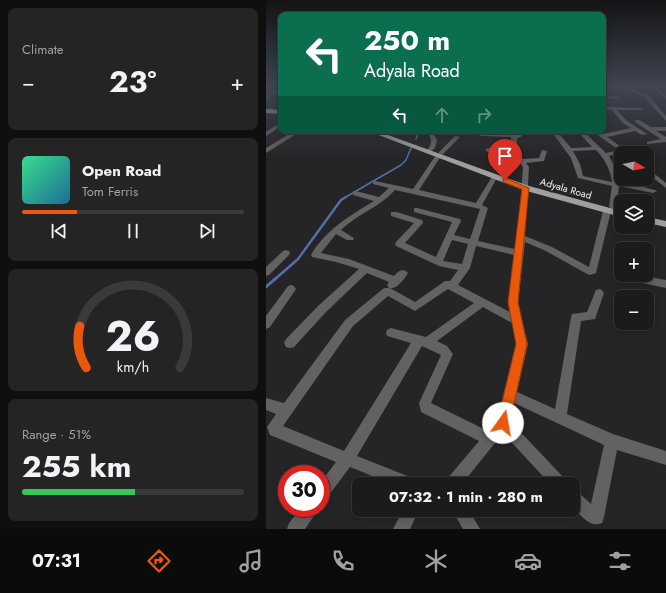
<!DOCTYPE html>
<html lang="en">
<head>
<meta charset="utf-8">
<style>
  body { margin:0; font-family:Jost,sans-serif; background:#252425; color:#f1f3f6; height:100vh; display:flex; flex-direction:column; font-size:15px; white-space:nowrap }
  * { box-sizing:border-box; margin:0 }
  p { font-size:13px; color:#a0a1a3 }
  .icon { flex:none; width:22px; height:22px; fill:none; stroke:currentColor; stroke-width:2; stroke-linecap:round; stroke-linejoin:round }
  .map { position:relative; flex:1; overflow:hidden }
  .side { display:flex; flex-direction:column; gap:8px; padding:8px; background:#0f0f0f; width:266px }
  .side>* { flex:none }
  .top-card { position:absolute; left:12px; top:12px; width:328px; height:122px; border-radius:8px; box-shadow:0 2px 10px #0003,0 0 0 1px #3a393b; background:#0b6e4f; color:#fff; overflow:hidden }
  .needle { width:26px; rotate:99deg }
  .tools { position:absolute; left:348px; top:146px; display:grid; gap:8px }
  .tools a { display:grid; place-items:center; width:40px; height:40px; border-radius:8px; background:#1c1b1c; box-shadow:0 2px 10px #0003,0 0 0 1px #3a393b; font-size:20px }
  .speed { position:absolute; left:12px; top:465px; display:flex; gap:8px; font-size:20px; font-weight:700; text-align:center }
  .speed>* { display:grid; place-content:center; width:52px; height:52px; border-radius:50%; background:#1c1b1c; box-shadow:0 2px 10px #0003,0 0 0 1px #3a393b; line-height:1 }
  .speed .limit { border:6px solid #d22; background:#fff; color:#111 }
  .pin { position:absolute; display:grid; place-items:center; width:34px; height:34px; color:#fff; margin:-41px -17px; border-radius:50% 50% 50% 0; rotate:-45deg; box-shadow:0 0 4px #0007 }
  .pin .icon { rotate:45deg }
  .me { position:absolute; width:44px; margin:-22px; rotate:13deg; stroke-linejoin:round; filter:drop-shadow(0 0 3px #0008) }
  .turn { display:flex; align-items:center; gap:14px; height:84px; padding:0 20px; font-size:18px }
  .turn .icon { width:52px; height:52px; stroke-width:2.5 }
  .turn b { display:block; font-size:28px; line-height:34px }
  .lanes { display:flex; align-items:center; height:38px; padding:0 20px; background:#0003; justify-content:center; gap:20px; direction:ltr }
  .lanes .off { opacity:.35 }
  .big { font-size:30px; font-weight:700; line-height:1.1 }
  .side .card { flex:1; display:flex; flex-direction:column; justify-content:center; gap:6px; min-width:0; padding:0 14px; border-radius:8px; background:#252425 }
  .side .dial { align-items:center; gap:0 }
  .dial svg { height:104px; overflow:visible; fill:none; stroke:#3a393b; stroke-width:7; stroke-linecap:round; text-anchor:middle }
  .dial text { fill:#f1f3f6; stroke:none }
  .song { display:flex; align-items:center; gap:12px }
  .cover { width:48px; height:48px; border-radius:6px; background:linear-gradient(135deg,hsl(150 70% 55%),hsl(200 70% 35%)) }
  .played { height:4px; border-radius:2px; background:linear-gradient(90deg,#ea580c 25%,#3a393b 25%) }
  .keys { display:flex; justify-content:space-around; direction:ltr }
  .heat { display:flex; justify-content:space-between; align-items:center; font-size:22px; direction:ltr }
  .charge { height:6px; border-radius:3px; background:linear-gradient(90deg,#34c759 51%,#3a393b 0) }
  .trip { position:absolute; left:86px; top:477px; width:228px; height:40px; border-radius:8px; background:#1c1b1c; box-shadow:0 2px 10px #0003,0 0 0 1px #3a393b; font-weight:700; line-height:40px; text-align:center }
  .tabs { display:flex; height:64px; justify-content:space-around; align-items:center; background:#0b0b0b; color:#a0a1a3 }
  .tabs .icon { width:28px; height:28px }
  .tabs .selected { color:#ea580c }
  .tabs b { font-size:18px; color:#f1f3f6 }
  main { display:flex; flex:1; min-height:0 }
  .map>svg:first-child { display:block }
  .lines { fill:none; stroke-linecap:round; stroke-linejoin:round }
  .stream-far2 { stroke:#536faa; stroke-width:1.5 }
  .stream-far1 { stroke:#536faa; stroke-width:2.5 }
  .stream { stroke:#536faa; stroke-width:3 }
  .street { fill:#636161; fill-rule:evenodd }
  .primary { fill:#a19e9e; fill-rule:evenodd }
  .route { fill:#ea580c; stroke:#983908 }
  .labels { text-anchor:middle; stroke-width:4; stroke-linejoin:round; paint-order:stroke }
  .far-street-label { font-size:10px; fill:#f3f1f3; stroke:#252426 }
</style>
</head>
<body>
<main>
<section class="side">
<div class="card"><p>Climate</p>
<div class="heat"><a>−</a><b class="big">23°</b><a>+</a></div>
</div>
<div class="card">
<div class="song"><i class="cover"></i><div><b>Open Road</b><p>Tom Ferris</p></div></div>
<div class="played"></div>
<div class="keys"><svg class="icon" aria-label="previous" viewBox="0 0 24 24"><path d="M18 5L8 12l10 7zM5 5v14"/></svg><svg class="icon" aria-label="pause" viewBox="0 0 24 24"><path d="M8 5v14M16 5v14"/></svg><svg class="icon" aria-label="next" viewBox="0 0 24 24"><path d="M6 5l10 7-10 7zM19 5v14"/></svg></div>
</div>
<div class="card dial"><svg viewBox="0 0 100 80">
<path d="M14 69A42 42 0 1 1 86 69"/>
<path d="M14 69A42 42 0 0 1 9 37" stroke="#ea580c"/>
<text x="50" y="56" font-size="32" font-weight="700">26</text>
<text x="50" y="72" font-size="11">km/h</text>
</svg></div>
<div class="card"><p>Range · 51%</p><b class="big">255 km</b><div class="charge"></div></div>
</section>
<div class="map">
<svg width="400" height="529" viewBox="0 0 400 529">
  <rect width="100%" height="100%" fill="#252426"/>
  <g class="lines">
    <path class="stream-far2" d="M150 139 153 131
      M78 198 135 165 140 160 145 148"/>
    <path class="stream-far1" d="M8 280 32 259 75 200 80 197"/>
    <path class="stream" d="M0 287 9 279"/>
    <path class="street" d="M15 86V89L0 99V96Z
      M337 86H342L348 90 344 91Z
      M353 86H358L382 95 400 116V121L378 97Z
      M385 86H389L400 96V99Z
      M396 86H400V88Z
      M352 96 354 98 337 99V97Z
      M337 107 375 108 377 109 375 110H351L361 121 381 134 376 135 369 131 341 137 364 153H355L343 156 349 167 353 181 389 190 391 191 387 193 353 186 351 207 347 209 343 207 346 186 312 178 305 158 285 131H291L305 148 326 147 311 131H317L340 153 353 150 326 131H333L337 134 365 128 357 123 346 110 337 109ZM330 150C339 159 344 169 346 182L317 176 314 164 307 151Z
      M4 108 8 109 0 113V110Z
      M369 120H373L385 127H400V131H390L400 137V142L381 144V142L395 139 369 122Z
      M15 122V126L0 136V132Z
      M28 131H35L0 153V148Z
      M160 131H166L171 140 169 148 164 152 161 150C167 143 166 138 160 131Z
      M199 131 251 135 253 131H279L276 133 257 134 255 137 251 138V151L257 159 273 158 276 150 281 151 278 161 260 163 263 167 259 236 286 247 323 267 337 211 341 209 345 211 330 273 324 275 321 274 280 251 259 242 252 303 262 344 251 392 289 409 305 317 306 314 321 312 330 290 333 289 336 290 338 293 329 319 315 321 301 414 347 434 400 451V465L351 450 338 517 336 523C323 528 316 516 307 508V489L312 492 325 504 338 445 248 403 244 421 299 479 301 484H284L237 433 196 484H179L181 479 213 441 155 412 153 403 175 355 156 346 91 456 149 479 151 484H126L84 467 60 499 55 502V482L70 462 4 435 1 427 10 414 0 410V398L18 403 79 320 118 288H124L149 302 179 281H184L192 270 173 266 130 246 129 244 130 242 148 223 125 216V212H131L156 220 157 222 156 224 139 243 170 257 186 222 148 212V208H151L194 219 195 221 188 235 204 239 214 209 129 190C114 207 91 214 75 230L88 238 87 240H81L70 234 55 253 83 259 128 276C132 272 134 269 140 271L142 273C138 279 131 290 123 288L121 285 123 282 101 273 60 312 28 347 24 348 20 347 18 343 20 339 52 306 93 269 70 262 46 257 45 255C60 229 84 216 108 201L87 195V191H90L113 197 123 188 107 184V182L109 181 147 189 170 155 172 154 175 156 153 190 210 203 227 175H231L232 176 216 205 222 208 212 241 249 249 253 221 257 167 246 153 222 152 219 150 222 148 245 149V137L216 136ZM186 240 202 244 196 264 177 261ZM210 246 248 255 242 303 244 312 192 285 204 268ZM182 289 208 303 160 337 125 328 121 330 120 333 121 336 145 343 78 451 17 426 87 326 122 296 149 311ZM217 307 246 323 250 344 231 420 222 431 165 403 187 354 181 346 171 341Z
      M189 136 194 137 177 154H173V152Z
      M381 168 400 183V188L381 173Z
      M20 250 23 251 24 253 23 255 3 275 0 276V267L17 251Z
      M361 275H373L400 280V288L362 280 360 277Z
      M25 285 28 286 30 289 28 292 4 327 0 329V316L22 286Z
      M35 508H53L39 529H21L23 523Z
      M137 510H153L144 529H127Z
      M186 510H203L214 529H197Z"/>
    <path class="primary" d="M0 109 15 110V114L0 113Z
      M102 131H111L263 186 355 211V217L257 190Z
      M381 217 400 221V227L381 223Z"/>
  </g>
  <linearGradient id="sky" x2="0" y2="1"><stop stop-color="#141415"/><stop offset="0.54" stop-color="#404552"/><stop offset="1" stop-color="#404552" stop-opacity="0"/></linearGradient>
  <rect width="400" height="160" fill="url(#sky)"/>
  <path class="route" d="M237 179H241L263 188 252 302 261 344 244 423 242 428 237 430 233 428 231 423 250 344 242 302 256 189 237 182Z"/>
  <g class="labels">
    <g class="far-street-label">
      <text transform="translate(300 188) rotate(16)" y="4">Adyala Road</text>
    </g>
  </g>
</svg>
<div class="tools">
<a><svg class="needle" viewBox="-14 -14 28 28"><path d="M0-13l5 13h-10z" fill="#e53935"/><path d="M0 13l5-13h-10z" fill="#a0a1a3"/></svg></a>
<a><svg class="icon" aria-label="layers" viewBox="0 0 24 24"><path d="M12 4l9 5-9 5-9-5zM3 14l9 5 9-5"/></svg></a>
<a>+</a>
<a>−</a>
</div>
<div class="speed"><div class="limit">30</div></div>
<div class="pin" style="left:239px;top:180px;background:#d93025"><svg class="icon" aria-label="arrive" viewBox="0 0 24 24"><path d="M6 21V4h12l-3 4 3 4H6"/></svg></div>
<svg class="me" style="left:237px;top:423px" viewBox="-20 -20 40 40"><circle r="19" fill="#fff"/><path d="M0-13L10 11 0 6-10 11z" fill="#ea580c"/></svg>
<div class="trip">07:32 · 1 min · 280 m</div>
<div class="top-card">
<div class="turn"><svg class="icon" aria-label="left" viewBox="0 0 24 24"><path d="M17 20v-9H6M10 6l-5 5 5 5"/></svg><div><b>250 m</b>Adyala Road</div></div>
<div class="lanes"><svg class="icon" aria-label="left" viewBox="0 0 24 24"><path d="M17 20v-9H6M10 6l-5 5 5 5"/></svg><svg class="icon off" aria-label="ahead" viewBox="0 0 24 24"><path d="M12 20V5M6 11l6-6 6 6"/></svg><svg class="icon off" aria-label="right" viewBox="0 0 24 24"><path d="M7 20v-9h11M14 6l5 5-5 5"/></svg></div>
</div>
</div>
</main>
<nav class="tabs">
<b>07:31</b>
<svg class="icon selected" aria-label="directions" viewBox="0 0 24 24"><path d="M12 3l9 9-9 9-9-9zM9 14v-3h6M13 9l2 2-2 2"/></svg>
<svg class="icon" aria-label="music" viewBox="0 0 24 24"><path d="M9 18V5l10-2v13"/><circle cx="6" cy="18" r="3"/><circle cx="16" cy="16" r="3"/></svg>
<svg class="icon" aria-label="phone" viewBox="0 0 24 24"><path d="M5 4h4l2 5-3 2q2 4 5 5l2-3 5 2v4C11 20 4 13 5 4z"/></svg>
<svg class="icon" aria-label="climate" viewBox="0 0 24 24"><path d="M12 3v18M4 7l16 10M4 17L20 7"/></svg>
<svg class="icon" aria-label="car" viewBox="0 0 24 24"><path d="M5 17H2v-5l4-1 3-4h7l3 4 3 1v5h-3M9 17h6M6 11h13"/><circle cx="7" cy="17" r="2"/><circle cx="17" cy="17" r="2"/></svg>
<svg class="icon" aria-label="filters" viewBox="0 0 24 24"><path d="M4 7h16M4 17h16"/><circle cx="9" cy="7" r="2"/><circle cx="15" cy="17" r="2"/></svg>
</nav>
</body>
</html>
